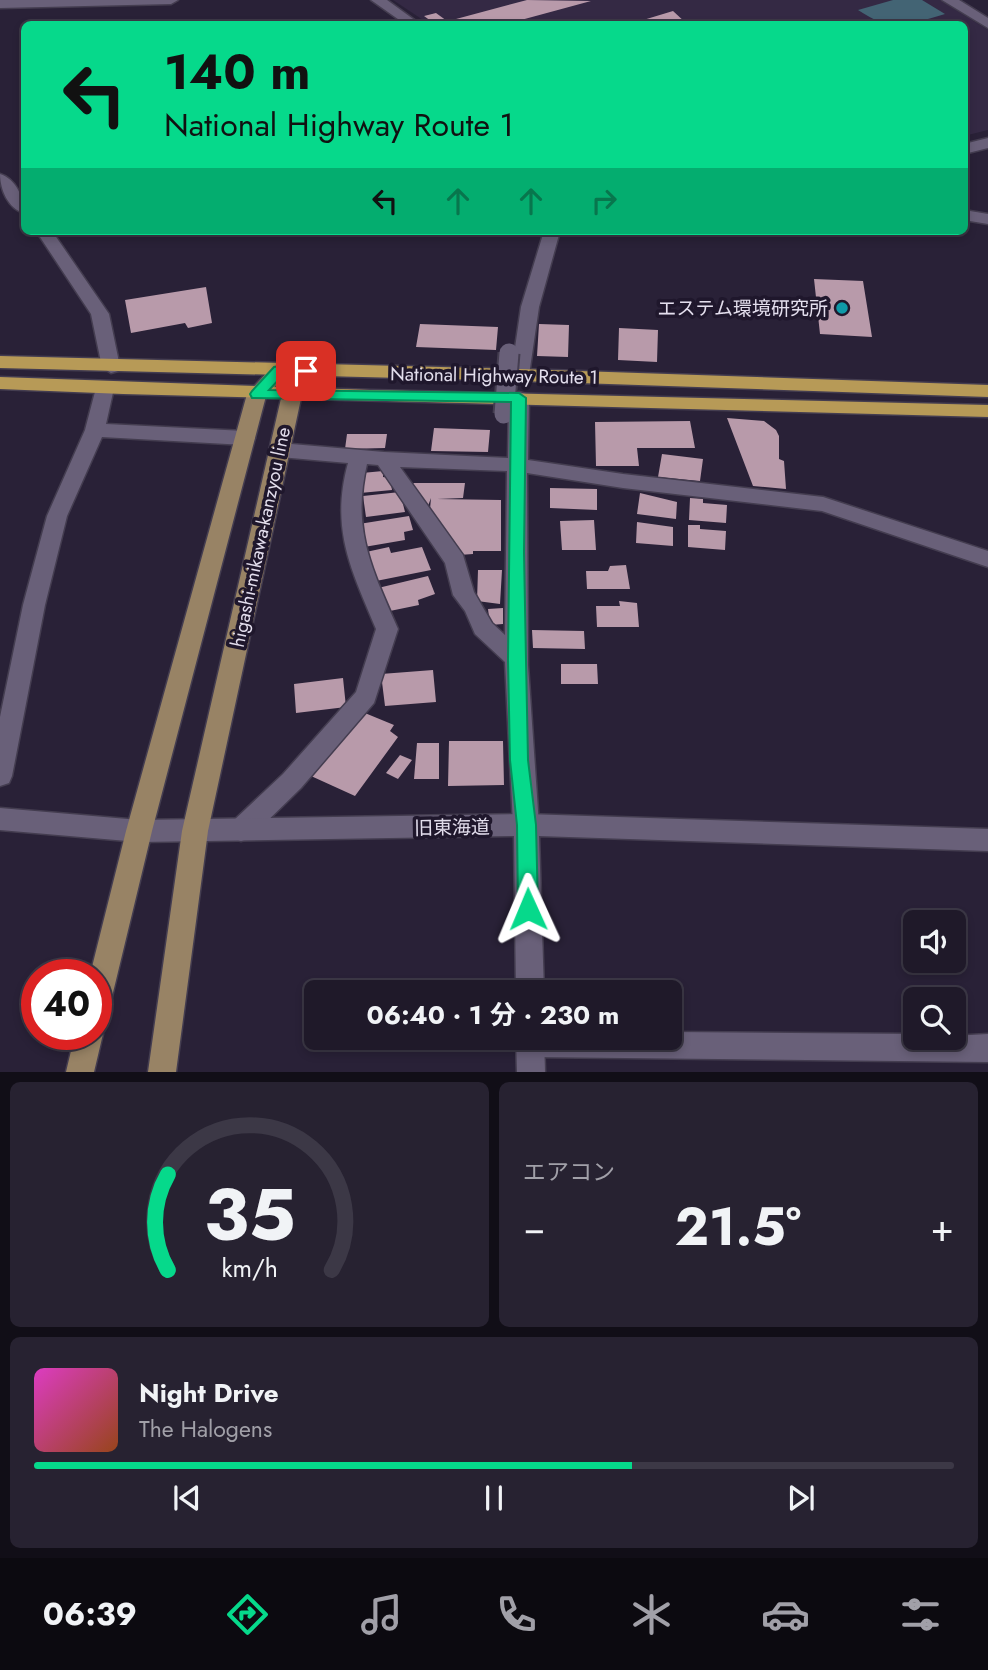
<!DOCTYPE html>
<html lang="ja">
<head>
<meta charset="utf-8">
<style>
  body { margin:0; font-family:Jost,"Noto Sans JP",sans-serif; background:#272231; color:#f1f3f6; height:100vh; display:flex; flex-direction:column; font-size:26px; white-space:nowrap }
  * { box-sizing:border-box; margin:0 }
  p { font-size:23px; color:#a1a0a8 }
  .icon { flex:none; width:38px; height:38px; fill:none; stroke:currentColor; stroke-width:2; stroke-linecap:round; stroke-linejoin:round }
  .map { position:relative; height:1072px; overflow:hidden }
  .drawer { display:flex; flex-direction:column; gap:10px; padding:10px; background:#110e17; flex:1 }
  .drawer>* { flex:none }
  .guide { position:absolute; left:21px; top:21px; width:947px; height:214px; border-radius:10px; box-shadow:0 4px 10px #0003,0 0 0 2px #3c3846; background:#06d98b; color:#111; overflow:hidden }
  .tools { position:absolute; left:903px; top:910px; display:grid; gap:14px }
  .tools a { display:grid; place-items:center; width:63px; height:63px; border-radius:10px; background:#1f1929; box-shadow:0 4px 10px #0003,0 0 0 2px #3c3846; font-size:35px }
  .speed { position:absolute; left:21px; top:959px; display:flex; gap:14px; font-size:35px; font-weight:700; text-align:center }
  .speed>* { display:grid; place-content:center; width:91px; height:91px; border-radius:50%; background:#1f1929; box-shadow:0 4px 10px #0003,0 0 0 2px #3c3846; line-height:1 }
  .speed .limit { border:10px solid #d22; background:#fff; color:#111 }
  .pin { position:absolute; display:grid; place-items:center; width:60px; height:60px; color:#fff; margin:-30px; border-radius:14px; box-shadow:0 4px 10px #0006 }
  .me { position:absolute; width:77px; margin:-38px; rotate:359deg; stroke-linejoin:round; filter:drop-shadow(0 0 5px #0008) }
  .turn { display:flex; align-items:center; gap:24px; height:147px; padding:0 28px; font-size:32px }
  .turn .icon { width:91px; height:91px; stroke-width:2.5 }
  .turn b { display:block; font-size:49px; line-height:60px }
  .lanes { display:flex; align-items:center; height:66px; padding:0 28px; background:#0003; justify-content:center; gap:35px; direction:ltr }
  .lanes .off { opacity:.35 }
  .big { font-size:52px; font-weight:700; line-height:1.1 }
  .drawer .widget { flex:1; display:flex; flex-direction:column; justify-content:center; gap:10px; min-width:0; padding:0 24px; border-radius:10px; background:#272231 }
  .drawer .dial { align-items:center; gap:0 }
  .dial svg { height:182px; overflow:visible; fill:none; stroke:#3c3846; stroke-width:7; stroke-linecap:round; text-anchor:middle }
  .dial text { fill:#f1f3f6; stroke:none }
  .song { display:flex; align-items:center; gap:21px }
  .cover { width:84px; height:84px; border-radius:10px; background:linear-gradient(135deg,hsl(310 70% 55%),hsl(20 70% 35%)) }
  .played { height:7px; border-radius:4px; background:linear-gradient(90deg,#06d98b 65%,#3c3846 65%) }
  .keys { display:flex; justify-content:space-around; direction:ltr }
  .heat { display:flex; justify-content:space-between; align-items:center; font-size:38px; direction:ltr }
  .drawer .tiles { flex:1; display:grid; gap:10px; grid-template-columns:1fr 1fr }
  .widget:last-child { grid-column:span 2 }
  .trip { position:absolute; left:304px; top:980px; width:378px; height:70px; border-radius:10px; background:#1f1929; box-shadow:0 4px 10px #0003,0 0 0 2px #3c3846; font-weight:700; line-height:70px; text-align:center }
  .tabs { display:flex; height:112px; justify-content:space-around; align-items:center; background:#0c0a10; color:#a1a0a8 }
  .tabs .icon { width:49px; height:49px }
  .tabs .active { color:#06d98b }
  .tabs b { font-size:32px; color:#f1f3f6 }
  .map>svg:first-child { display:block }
  .built { fill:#342944 }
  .water { fill:#436474 }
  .building { fill:#b89aaa }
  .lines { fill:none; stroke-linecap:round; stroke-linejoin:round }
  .street-casing { stroke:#443d50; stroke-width:3 }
  .secondary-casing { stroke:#443d50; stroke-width:3 }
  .primary-casing { stroke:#443d50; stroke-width:3 }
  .highway-casing { stroke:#443d50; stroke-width:3 }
  .street { fill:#696079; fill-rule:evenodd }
  .secondary { fill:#696079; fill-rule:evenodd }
  .primary { fill:#988365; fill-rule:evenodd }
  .highway { fill:#b79a57; fill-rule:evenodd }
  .street-bridge-casing { stroke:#443d50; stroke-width:23; stroke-linecap:butt }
  .street-bridge { stroke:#696079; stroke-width:19 }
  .route { fill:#06d98b; stroke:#048d5a; stroke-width:2 }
  .culture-dot { fill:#0f9aa8; stroke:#1f172c; stroke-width:2.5 }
  .labels { text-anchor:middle; stroke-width:7; stroke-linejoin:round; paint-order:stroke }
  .poi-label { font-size:19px; fill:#e3deed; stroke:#1f172c; text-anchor:end }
  .street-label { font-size:19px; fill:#e3deed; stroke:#1f172c }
</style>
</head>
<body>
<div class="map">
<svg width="988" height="1072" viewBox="0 0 988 1072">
  <rect width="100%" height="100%" fill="#292137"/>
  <path class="built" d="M393 0H940L988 30V130L964 136V24H429Z"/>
  <path class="water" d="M893 0H922L945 14C906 25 894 34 858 10Z"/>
  <path class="building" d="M527 0 591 1 521 20 526 24H462L456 19Z
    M673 11 686 23 630 24Z
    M436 13 447 21 435 24 424 16Z
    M814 279 863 281 872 337 820 334Z
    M206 287 212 323 188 328 185 323 131 333 125 300Z
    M420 324 498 327 496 350 416 347Z
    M539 324 569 325 568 357 537 356Z
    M619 328 658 330 657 362 618 360Z
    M727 418 764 421 776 430 779 436V459L784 461 786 489 753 486Z
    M690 421 695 448H637L639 466H596L595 422Z
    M434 428 490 430 488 452 431 451Z
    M347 434H387L385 448 345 449Z
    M662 454 703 459 700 481 658 477Z
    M383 471V477L390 478 392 490 360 493 362 473Z
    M414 483H465L463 498 437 499 501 500V551H473V554L459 555 430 509 431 498 428 506 411 485Z
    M550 488 597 489V510L550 508Z
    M400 492 405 512 366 517 363 496Z
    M640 493 677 502 676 519 637 514Z
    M690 498 703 499V503L727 505 726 523 689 520Z
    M409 516 413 530 404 532 405 540 364 547 359 524Z
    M594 520 596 550H562L560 521Z
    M637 522 673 527V546L636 543Z
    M688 525H700V529L726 531 725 550 688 547Z
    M389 547 391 553 422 547 431 570 376 581 366 552Z
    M626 565 630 589H587L586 571H608L610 566Z
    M478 570H502L500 604 477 601Z
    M428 576 435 594 418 600 419 605 385 612 378 588Z
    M619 601 637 603 639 627H597L596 606H620Z
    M503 608V624L490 625 488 609Z
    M532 630 584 631 585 649 533 648Z
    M561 664H597L598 684H561Z
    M433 670 436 702 385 706 381 674Z
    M343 678 346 707 296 713 294 684Z
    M360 711 394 725 390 731 398 737 355 796 311 776Z
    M449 741H503L504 785 448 786Z
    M417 743H439V779H414Z
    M400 755 412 760 398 779 386 773Z"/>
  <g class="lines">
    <g class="street-casing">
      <path id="street" d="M0 0H178L171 4 0 8Z
        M942 0H959L988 18V28Z
        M0 174C16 179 24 198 24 213 8 209 0 189 0 174Z
        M964 210 988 214V224L964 220Z
        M36 231H52L109 314 120 367 118 371 111 373 102 367 91 314Z
        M544 231H560L539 307 529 375 527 379H513L511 375 521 307Z
        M105 382 112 384 114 388 106 424 245 431 252 433 255 438 252 443 245 445 102 437 67 516 45 605 12 776 9 783 0 786V717L23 605 47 516 85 430 96 388 98 384Z
        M519 392 526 394 529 398 528 460 623 474 823 497 988 551V567L822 511 623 488 527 473 528 665 539 825 535 833 526 836 517 833 513 825 505 662 475 634 465 611 453 595 445 563 378 465 367 464C351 530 373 571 398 629L374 703 301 788 250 838 241 841 232 838 228 830 232 822 283 774 356 692 376 629C351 569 330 529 348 463L280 457 273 455 270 450 273 445 280 443 384 452 508 458 509 398 512 394ZM400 467 507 471 505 635 492 623 474 592 463 555Z
        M670 1032 915 1034V1038L988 1034V1062L531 1057 521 1054 517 1044 520 1038H670Z"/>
    </g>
    <g class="secondary-casing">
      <path id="secondary" d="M371 0H387L420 24H405Z
        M988 138V148L964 154V144Z
        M0 808 139 820 526 814 988 829V851L539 836 544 992H516L514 836 139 842 0 830Z
        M516 1038H544L545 1072H517Z"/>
    </g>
    <g class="primary-casing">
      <path id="primary" d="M279 365 286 367 302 394 208 831 176 1072H148L182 831 282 394 277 384 266 396 152 831 110 1005 106 1014 96 1018V975H90L126 831 247 394 272 367Z
        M96 1024 103 1034 94 1072H66L75 1034H96Z"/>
    </g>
    <g class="highway-casing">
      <path id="highway" d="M0 356 520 369 988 385V397L520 381 0 368Z
        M0 377 370 390 988 405V417L123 394 0 389Z"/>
    </g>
    <use href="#street" class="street"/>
    <use href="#secondary" class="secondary"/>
    <use href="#primary" class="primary"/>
    <use href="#highway" class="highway"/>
    <g class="street-bridge-casing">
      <path id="street-bridge" d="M504 414 509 353"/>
    </g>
    <use href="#street-bridge" class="street-bridge"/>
  </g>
  <path class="route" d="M279 366H306L313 371 306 376 283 375 269 390 519 393 526 398 524 552 526 660 528 760 536 825 538 909 535 915 528 918 521 915 518 909 517 825 510 760 508 660 511 402 252 398 250 394 252 391 274 367Z"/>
  <circle class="culture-dot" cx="842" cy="308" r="7"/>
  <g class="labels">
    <g class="poi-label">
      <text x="828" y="315">エステム環境研究所</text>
    </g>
    <g class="street-label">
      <text transform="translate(494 375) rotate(1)" y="7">National Highway Route 1</text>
      <text transform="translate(260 537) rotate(-78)" y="7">higashi-mikawa-kanzyou line</text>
      <text transform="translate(452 827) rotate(-1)" y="7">旧東海道</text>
    </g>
  </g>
</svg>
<div class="tools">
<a><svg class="icon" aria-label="sound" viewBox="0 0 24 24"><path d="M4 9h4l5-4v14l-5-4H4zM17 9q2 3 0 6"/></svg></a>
<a><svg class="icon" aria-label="search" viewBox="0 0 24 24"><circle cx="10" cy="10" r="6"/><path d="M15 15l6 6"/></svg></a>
</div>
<div class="speed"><div class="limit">40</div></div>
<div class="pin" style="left:306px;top:371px;background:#d93025"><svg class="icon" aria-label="arrive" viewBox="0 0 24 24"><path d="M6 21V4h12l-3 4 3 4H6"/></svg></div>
<svg class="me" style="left:528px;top:909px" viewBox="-20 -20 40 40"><path d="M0-17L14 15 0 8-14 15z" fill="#06d98b" stroke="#fff" stroke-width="4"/></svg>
<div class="trip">06:40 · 1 分 · 230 m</div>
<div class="guide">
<div class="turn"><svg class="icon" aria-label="left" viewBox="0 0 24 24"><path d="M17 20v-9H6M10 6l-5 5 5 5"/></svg><div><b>140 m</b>National Highway Route 1</div></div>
<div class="lanes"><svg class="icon" aria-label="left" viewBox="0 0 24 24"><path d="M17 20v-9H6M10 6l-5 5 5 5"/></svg><svg class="icon off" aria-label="ahead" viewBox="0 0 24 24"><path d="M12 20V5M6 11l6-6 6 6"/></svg><svg class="icon off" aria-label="ahead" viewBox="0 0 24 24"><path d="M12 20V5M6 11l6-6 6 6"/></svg><svg class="icon off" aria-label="right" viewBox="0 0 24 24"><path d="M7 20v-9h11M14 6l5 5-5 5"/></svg></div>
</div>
</div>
<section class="drawer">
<div class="tiles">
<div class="widget dial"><svg viewBox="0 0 100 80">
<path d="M14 69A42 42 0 1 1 86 69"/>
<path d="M14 69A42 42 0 0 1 14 27" stroke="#06d98b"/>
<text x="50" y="56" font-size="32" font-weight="700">35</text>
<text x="50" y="72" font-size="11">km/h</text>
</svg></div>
<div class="widget"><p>エアコン</p>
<div class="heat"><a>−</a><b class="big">21.5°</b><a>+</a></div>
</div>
<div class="widget">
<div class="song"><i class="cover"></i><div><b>Night Drive</b><p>The Halogens</p></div></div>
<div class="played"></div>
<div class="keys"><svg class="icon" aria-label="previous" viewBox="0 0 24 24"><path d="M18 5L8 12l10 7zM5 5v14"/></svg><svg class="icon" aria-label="pause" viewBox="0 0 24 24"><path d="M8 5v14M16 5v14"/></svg><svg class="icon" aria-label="next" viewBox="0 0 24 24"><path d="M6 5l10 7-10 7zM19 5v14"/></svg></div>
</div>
</div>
</section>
<nav class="tabs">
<b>06:39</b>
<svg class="icon active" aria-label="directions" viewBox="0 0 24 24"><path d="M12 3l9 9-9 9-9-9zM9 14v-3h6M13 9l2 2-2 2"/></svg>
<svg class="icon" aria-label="music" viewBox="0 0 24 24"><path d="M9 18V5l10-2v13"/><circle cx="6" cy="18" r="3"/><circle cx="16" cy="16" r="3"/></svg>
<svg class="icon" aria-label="phone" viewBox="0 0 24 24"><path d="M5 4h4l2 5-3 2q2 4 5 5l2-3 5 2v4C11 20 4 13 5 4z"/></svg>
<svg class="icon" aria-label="climate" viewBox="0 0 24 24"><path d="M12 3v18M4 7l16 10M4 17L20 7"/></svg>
<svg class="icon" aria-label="car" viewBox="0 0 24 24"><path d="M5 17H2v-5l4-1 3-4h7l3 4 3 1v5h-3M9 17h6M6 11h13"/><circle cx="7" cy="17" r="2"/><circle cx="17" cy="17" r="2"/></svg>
<svg class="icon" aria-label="filters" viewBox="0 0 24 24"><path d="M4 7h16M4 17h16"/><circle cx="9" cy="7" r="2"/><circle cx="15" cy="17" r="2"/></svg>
</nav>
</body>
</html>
